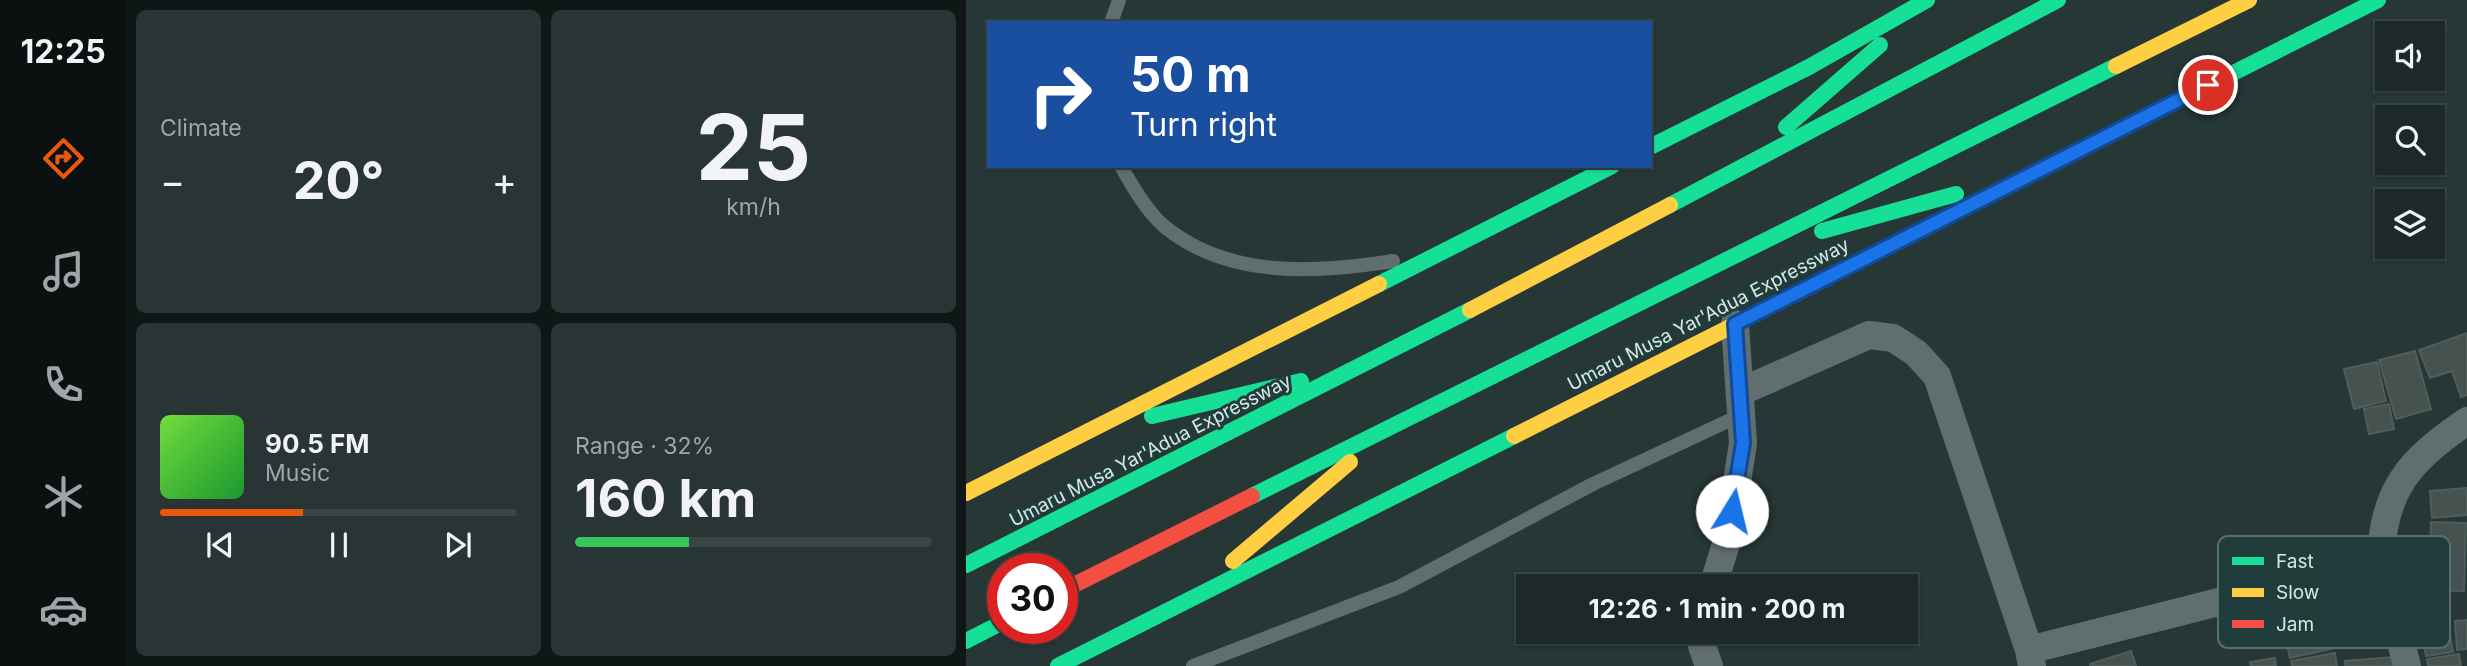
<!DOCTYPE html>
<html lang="en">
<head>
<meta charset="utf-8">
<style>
  body { margin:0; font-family:Inter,sans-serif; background:#293534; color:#f1f3f6; height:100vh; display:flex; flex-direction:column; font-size:26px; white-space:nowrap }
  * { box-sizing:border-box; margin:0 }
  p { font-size:23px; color:#a0a6a8 }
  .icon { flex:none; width:38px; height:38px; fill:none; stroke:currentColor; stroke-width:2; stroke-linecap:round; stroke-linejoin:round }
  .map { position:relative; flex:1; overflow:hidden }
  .drawer { display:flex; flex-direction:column; gap:10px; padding:10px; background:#0f1716; width:840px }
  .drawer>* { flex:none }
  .top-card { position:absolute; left:21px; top:21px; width:665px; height:147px; border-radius:0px; box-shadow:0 2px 5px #0004,0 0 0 2px #3a4545; background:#1a4fa0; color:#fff; overflow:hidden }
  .buttons { position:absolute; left:1409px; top:21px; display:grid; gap:14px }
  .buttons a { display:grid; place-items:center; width:70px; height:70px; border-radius:0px; background:#1c2928; box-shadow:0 2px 5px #0004,0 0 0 2px #3a4545; font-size:35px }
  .speed { position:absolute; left:21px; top:553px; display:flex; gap:14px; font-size:35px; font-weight:700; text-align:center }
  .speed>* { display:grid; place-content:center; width:91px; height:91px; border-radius:50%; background:#1c2928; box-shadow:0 2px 5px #0004,0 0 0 2px #3a4545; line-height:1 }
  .speed .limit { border:10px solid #d22; background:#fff; color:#111 }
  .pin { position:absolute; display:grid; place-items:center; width:60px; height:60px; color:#fff; margin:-30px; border:4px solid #fff; border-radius:50%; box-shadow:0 2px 7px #0007 }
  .me { position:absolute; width:77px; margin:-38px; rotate:9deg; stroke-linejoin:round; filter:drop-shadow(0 0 5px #0008) }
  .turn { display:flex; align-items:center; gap:24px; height:147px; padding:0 28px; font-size:32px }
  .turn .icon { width:91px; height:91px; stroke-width:2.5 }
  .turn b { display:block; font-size:49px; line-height:60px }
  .big { font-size:52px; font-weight:700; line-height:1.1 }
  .drawer .widget { flex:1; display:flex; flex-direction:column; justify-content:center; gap:10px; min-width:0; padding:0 24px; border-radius:10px; background:#293534 }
  .drawer .dial { align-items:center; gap:0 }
  .dial b { font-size:91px; line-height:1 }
  .song { display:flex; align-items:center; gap:21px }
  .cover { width:84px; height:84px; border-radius:10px; background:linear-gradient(135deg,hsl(100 70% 55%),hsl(130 70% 35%)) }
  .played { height:7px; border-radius:4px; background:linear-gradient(90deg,#ea580c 40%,#3a4545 40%) }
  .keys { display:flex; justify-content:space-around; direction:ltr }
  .heat { display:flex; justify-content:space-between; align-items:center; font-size:38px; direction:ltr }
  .charge { height:10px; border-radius:5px; background:linear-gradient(90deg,#34c759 32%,#3a4545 0) }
  .drawer .tiles { flex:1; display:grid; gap:10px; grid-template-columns:repeat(2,1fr) }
  .trip { position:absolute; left:550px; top:574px; width:402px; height:70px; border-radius:0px; background:#1c2928; box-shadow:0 2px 5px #0004,0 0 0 2px #3a4545; font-weight:700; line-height:70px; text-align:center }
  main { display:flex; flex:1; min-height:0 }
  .dock { display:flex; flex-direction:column; width:126px; justify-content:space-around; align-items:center; background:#0b1010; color:#a0a6a8 }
  .dock .icon { width:49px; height:49px }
  .dock .selected { color:#ea580c }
  .dock b { font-size:32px; color:#f1f3f6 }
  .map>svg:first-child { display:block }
  .building { fill:#45524f; stroke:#505d5a; stroke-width:2 }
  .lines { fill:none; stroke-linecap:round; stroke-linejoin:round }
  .lane { stroke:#616e70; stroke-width:14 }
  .street { stroke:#616e70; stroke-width:28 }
  .fast { stroke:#16e098; stroke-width:16 }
  .slow { stroke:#ffcf43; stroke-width:16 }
  .jam { stroke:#f24e42; stroke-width:16 }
  .route-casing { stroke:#114b97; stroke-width:18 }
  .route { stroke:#1a73e8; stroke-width:12 }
  .labels { text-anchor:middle; stroke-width:6; stroke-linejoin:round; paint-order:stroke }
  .street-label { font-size:19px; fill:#d7e8e6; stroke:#203d3b }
  .key { fill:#203d3b; stroke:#57706e; stroke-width:2 }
  .key-label { font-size:19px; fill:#d7e8e6 }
</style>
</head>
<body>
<main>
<nav class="dock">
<b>12:25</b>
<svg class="icon selected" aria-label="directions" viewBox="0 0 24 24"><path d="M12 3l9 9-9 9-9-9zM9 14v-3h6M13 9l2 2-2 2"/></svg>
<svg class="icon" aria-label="music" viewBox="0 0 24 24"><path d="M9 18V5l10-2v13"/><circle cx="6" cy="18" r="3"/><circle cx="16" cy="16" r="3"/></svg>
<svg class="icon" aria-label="phone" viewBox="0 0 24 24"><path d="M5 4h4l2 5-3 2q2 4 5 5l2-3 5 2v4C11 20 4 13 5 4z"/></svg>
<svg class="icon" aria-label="climate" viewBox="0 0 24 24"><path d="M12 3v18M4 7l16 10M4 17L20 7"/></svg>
<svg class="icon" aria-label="car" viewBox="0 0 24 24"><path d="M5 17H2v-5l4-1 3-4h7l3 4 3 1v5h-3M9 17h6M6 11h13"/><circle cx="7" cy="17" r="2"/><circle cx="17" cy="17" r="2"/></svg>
</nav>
<section class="drawer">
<div class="tiles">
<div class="widget"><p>Climate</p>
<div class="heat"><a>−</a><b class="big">20°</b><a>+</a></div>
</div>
<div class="widget dial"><b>25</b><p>km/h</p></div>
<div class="widget">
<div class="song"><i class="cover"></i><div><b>90.5 FM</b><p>Music</p></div></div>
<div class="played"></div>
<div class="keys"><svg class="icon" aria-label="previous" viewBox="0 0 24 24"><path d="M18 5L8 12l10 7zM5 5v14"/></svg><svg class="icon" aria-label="pause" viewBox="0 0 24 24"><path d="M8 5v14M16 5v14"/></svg><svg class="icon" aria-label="next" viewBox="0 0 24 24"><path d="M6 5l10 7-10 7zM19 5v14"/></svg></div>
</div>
<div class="widget"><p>Range · 32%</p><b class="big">160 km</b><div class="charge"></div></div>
</div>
</section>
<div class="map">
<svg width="1501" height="666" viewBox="0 0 1501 666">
  <rect width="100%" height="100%" fill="#263735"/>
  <path class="building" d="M1501 333V395L1495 397 1486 371 1464 378 1453 350Z
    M1449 351 1465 409 1430 419 1413 360Z
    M1411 362 1420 401 1388 409 1378 369Z
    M1423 404 1428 429 1403 434 1398 409Z
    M1501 488V515L1466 518 1464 491Z
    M1465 522 1500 523 1498 591 1463 590Z
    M1389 592 1393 611 1384 612 1388 628 1366 632 1369 648 1324 658 1313 608Z
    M1481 619 1487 652 1460 656 1454 624Z
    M1501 620V649L1491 650 1489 621Z
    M1165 651 1170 666H1124V664Z
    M1369 653 1371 666H1326L1325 661Z
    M1493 654 1495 666H1462L1461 659Z
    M1427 657 1428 666H1379V661Z
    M1309 658 1310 666H1285L1284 662Z"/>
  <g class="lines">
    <path class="lane" d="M145 23 153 0
      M155 166C166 186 181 212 199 227 263 279 351 273 427 261
      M227 666 433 587 627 484 775 415"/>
    <path class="street" d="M774 392 903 335 927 338 950 353 971 376 1063 650 1066 666
      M1415 561 1441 666
      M747 586 763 534 777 443 769 324
      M738 632 736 646 743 666
      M1063 650 1415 561C1416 490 1444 460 1501 421"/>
    <path class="fast" d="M820 127 914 45
      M684 147 843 67 961 0
      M704 205 1092 0
      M956 230 1412 0
      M856 231 990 194
      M413 284 646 166
      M186 416 335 381
      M286 496 1150 66
      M0 565 504 310
      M0 641 37 622
      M92 666 548 436"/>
    <path class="slow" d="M1150 66 1283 0
      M504 310 704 205
      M548 436 956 230
      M0 493 413 284
      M267 561 384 462"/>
    <path class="jam" d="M96 591 286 496"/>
  </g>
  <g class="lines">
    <g class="route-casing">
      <path id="route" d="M766 511 777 443 769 324 1242 85"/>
    </g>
    <use href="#route" class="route"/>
  </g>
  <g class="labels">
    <g class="street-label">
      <text transform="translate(742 314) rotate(-27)" y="7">Umaru Musa Yar'Adua Expressway</text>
      <text transform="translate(184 450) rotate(-27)" y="7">Umaru Musa Yar'Adua Expressway</text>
    </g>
  </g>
  <rect x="1252" y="536" width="232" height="112" rx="10" class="key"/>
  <rect x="1266" y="557" width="32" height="8" fill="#16e098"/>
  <rect x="1266" y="588" width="32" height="9" fill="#ffcf43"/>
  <rect x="1266" y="620" width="32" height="8" fill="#f24e42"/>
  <g class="key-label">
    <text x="1310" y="568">Fast</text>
    <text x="1310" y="599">Slow</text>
    <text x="1310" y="631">Jam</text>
  </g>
</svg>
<div class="buttons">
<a><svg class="icon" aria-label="sound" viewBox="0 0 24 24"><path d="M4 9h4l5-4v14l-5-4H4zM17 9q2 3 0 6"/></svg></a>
<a><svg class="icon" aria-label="search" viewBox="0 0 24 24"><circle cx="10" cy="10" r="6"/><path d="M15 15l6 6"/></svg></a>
<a><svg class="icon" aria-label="layers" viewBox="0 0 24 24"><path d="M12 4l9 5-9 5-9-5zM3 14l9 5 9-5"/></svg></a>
</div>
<div class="speed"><div class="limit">30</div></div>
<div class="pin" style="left:1242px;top:85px;background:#d93025"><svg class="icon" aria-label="arrive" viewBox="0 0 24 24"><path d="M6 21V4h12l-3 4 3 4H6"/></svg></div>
<svg class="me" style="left:766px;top:511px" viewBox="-20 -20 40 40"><circle r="19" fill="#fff"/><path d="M0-13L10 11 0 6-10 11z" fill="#1a73e8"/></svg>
<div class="trip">12:26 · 1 min · 200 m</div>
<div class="top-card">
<div class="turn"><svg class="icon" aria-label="right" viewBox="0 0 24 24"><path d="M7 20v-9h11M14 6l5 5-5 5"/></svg><div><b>50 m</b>Turn right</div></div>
</div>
</div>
</main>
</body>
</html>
